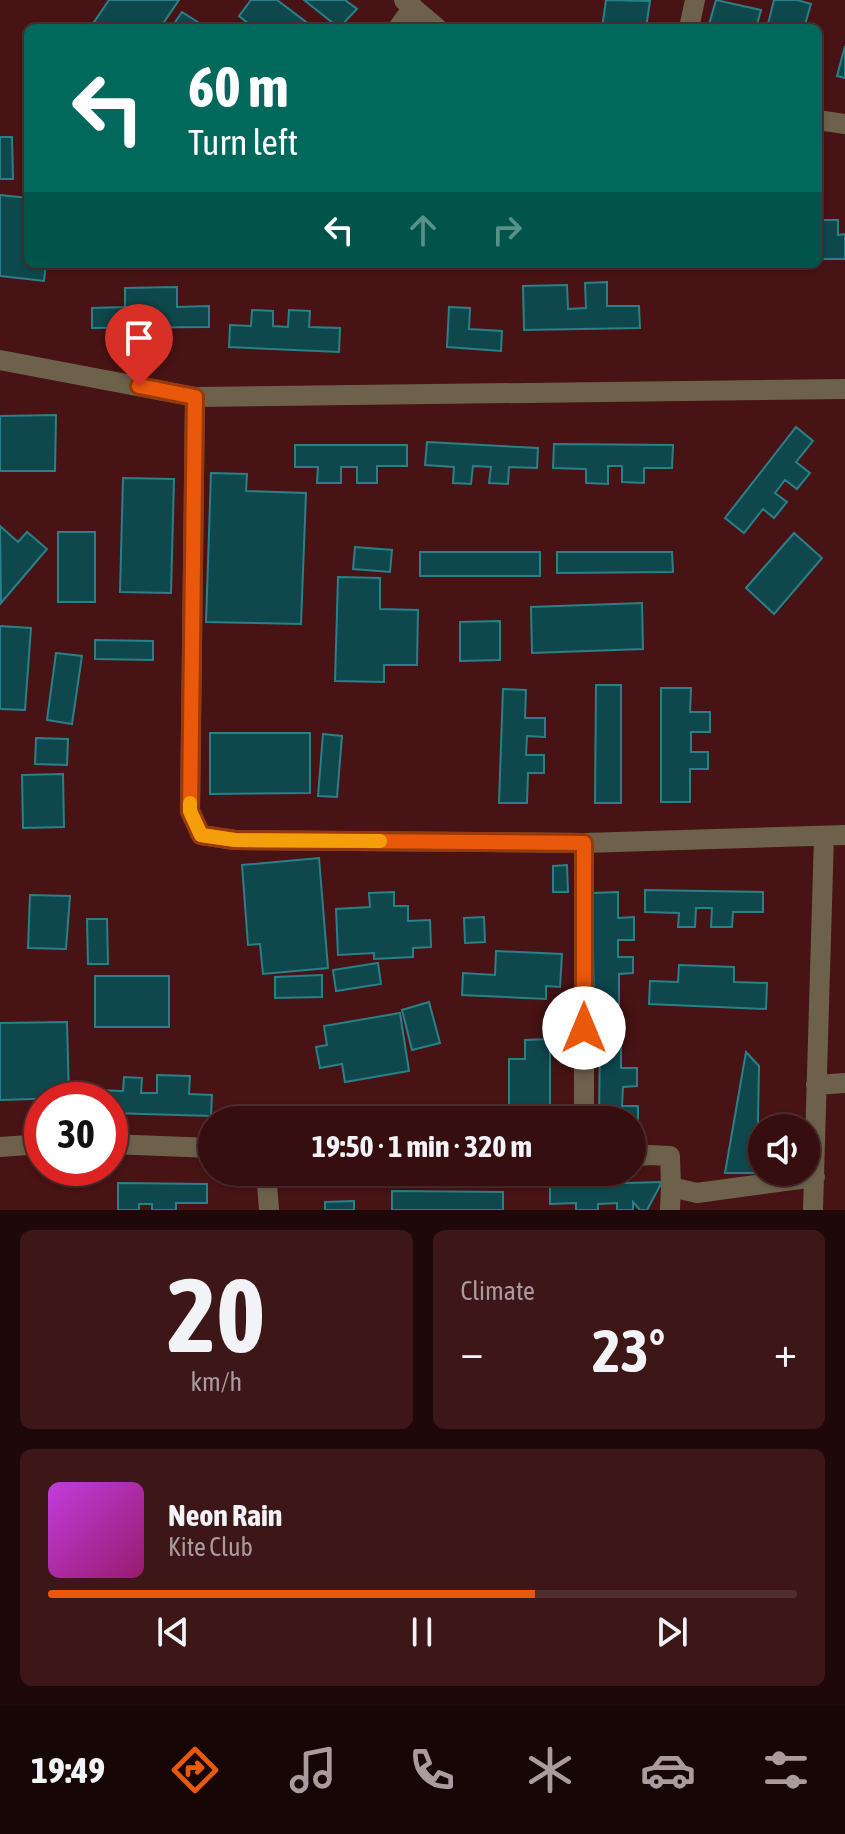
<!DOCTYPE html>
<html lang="en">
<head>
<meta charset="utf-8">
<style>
  body { margin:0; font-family:"Asap Condensed",sans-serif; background:#3d1718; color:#f1f3f6; height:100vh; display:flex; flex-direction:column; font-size:30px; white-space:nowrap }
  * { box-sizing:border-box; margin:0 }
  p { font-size:26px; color:#aa9c9e }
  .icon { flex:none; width:44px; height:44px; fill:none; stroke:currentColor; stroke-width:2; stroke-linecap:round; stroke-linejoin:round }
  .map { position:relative; height:1210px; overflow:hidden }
  .details { display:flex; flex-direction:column; gap:20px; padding:20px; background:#1e0808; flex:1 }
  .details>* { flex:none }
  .guide { position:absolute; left:24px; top:24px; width:798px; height:244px; border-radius:12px; box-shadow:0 2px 6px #0004,0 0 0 2px #502e2f; background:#00695c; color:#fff; overflow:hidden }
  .buttons { position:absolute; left:748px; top:1114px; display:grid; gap:16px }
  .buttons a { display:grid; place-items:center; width:72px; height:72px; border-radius:50%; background:#360e0f; box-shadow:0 2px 6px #0004,0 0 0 2px #502e2f; font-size:40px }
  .speed { position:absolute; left:24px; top:1082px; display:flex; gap:16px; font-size:40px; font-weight:700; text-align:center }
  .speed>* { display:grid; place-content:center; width:104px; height:104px; border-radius:50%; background:#360e0f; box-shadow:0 2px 6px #0004,0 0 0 2px #502e2f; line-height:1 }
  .speed .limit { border:12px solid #d22; background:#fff; color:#111 }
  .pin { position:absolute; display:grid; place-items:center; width:68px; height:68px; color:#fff; margin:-82px -34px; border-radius:50% 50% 50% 0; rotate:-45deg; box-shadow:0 0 8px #0007 }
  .pin .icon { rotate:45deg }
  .me { position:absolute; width:88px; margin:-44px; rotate:0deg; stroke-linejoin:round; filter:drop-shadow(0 0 6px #0008) }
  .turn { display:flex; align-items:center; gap:28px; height:168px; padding:0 32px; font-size:36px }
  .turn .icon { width:104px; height:104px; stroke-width:2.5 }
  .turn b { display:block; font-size:56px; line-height:68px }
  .lanes { display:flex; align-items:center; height:76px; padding:0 32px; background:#0003; justify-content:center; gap:40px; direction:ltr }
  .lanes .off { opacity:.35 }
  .big { font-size:60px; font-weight:700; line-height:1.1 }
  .details .widget { flex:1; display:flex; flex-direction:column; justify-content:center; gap:12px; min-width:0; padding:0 28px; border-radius:12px; background:#3d1718 }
  .details .dial { align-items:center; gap:0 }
  .dial b { font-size:104px; line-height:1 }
  .song { display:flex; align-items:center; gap:24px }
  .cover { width:96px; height:96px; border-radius:12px; background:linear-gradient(135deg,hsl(290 70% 55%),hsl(320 70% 35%)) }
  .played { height:8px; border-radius:4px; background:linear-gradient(90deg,#ea580c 65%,#502e2f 65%) }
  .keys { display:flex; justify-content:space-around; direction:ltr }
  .heat { display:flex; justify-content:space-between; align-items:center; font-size:44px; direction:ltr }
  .details .tiles { flex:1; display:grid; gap:20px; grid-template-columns:1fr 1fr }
  .widget:last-child { grid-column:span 2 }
  .trip { position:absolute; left:198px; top:1106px; width:448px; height:80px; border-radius:40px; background:#360e0f; box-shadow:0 2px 6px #0004,0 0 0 2px #502e2f; font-weight:700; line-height:80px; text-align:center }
  .dock { display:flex; height:128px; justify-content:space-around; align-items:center; background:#160606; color:#aa9c9e }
  .dock .icon { width:56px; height:56px }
  .dock .active { color:#ea580c }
  .dock b { font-size:36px; color:#f1f3f6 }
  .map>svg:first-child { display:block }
  .building { fill:#0e484d; stroke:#2a8088; stroke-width:2 }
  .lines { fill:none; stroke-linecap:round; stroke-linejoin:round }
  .street { stroke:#6d614b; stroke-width:20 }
  .route-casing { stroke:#983908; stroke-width:20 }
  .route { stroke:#ea580c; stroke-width:14 }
  .slow { stroke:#f59e0b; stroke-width:14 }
</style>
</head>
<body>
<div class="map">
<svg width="845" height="1210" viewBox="0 0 845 1210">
  <rect width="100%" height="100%" fill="#481314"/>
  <path class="building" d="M109 0H179L160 28H96L92 25Z
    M251 0H277L314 28H254L239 16Z
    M304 0H345L357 9 339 28Z
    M606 0 650 1 646 28H602Z
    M716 0 761 10 756 28H708Z
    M774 0H797L811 4 804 28H767Z
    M182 12 207 28H171Z
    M845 46V78L837 76Z
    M25 131H28V174Z
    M0 137H12L13 179H0Z
    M0 195 28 198V264H46L44 281 0 276Z
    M822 220H838V235L845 234V259H818V236H822Z
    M607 282V306H639L640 328 524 330 523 286 567 285 568 309 586 308 585 283Z
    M177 287V307L209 306V327L92 328V308L125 307V288Z
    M449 307 470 308 469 329 502 331 501 351 447 347Z
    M252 310 273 311V326L288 327 289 310 310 311 309 327 340 328 339 352 229 347 230 325 251 326Z
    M56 415 55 471H0V416Z
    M796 427 813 441 796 462 810 473 797 489 785 480 775 493 787 502 774 518 763 509 744 533 725 518Z
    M427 442 538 448 537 468 509 467 508 484 489 483 491 467 473 466 471 484 453 483 454 467 425 465Z
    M554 444 673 445 672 468H644V483L622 482V466H608V484L586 483V469L553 468Z
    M295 445H407V466H377V483H357V467H341V483H317L318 467H295Z
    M211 473 247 474 246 491 306 493 301 624 206 622Z
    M123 478 174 479 171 593 120 592Z
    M0 526 18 542 27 532 47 549 1 603Z
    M58 532H95V602H58Z
    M794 533 822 558 774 614 746 588Z
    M355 547 392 550 390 572 353 569Z
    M420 552H540V576H420Z
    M557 552H672L673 572 557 573Z
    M338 577 380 578V609L418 610 417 665H384V682L335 681Z
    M642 603 643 649 532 653 531 607Z
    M500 621V660L460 661V622Z
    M0 626 31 628 25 710 0 709Z
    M95 640 153 641V660L95 659Z
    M56 653 82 656 72 724 47 720Z
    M596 685H621V803H595Z
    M661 688H691L690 712H710V732H691V752H708V769H690V802H661Z
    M503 689 526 690 525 718H545V737L527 736 526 755H544V773H528L527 803H499Z
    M210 733H310V793L210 794Z
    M323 734 342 736 337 797 318 796Z
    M36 738 68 739 67 765 35 764Z
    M63 774 64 827 23 828 22 775Z
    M319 858 328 968 263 974 260 944 248 945 242 865Z
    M567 865 568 892H553V866Z
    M645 890 763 892V912H733L732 927H711L712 908H696L695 927H678L679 913 645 912Z
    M394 892V906H408V921L430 920 431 947 413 948V957L374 959V953L338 955 336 909 370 907 369 893Z
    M618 892V918L634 917V940H618V957H633V973L619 974V1004L594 1005 592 893Z
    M30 895 70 896 66 949 28 948Z
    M484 917 485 942 465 943 464 918Z
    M87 919H107L108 964H88Z
    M496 951 562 954 560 987 546 986V999L462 995 463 973 495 975Z
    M378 963 381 984 336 991 333 970Z
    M679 965 734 967V982L767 983 766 1009 649 1004 650 981 678 982Z
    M322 975V997L275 998V977Z
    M95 976H169V1027H95Z
    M429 1002 440 1043 412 1050 402 1010Z
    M400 1013 409 1071 345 1082 342 1064 320 1068 316 1047 327 1045 324 1026Z
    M67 1022 69 1098 0 1100V1023Z
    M550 1039V1120H509V1059H525V1040Z
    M600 1039H621V1068H637V1086L623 1087 622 1106H638V1122L599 1120Z
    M746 1052 759 1066 757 1173H725Z
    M157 1075 190 1076 189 1094 212 1095 211 1116 110 1113V1100H94L95 1090 123 1091 124 1077 142 1078 141 1093H157Z
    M662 1182 647 1210H640L633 1202V1210H617V1203L598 1204V1210H576V1203L550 1204V1185Z
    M118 1183 207 1184V1203H176V1210H152V1204H139V1210H118Z
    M392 1191 503 1192V1210H392Z
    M354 1201V1210H325V1202Z"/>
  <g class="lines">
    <path class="street" d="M404 0 437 28
      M398 28 413 7
      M689 28 695 0
      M818 120 845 124
      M0 360 195 397 845 389
      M195 397 190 811 201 835 235 840 584 843 845 835
      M584 843V1120
      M816 1085 845 1083
      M110 1144 212 1148
      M0 1147 42 1144
      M632 1157 649 1155 670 1156 671 1187 697 1193 815 1177
      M266 1172 269 1210
      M670 1210 671 1187
      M813 1210 824 836"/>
  </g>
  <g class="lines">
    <g class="route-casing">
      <path id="route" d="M139 386 195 397 190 811 201 835 235 840 584 843V1028"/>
    </g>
    <use href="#route" class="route"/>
    <path class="slow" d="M190 803V811L201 835 235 840 380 841"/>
  </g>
</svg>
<div class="buttons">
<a><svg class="icon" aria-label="sound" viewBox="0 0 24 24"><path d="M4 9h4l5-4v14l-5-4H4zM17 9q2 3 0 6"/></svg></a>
</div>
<div class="speed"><div class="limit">30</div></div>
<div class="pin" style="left:139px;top:386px;background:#d93025"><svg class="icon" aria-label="arrive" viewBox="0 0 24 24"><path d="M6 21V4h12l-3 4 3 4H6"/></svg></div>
<svg class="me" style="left:584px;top:1028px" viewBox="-20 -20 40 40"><circle r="19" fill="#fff"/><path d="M0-13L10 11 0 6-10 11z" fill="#ea580c"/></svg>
<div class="trip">19:50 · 1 min · 320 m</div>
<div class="guide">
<div class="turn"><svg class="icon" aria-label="left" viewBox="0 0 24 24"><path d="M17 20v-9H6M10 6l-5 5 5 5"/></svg><div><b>60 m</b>Turn left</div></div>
<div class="lanes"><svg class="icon" aria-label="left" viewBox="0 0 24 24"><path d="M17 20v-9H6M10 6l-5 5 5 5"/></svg><svg class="icon off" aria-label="ahead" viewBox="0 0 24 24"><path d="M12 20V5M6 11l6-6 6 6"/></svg><svg class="icon off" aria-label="right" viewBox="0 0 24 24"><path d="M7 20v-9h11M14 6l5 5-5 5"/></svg></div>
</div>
</div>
<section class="details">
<div class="tiles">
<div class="widget dial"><b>20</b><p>km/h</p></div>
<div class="widget"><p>Climate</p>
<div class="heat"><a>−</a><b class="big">23°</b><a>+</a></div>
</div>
<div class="widget">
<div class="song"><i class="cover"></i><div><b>Neon Rain</b><p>Kite Club</p></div></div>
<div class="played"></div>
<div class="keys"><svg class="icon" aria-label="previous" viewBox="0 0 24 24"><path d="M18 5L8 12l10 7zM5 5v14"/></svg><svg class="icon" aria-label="pause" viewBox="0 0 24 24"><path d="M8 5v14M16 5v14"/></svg><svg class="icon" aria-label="next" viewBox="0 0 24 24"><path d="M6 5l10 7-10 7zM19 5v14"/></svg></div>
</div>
</div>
</section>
<nav class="dock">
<b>19:49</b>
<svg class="icon active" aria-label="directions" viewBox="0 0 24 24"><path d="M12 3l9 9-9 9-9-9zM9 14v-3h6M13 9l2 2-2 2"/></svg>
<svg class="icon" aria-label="music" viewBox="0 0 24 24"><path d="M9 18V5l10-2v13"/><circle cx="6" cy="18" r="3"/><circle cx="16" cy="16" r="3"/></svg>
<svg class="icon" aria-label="phone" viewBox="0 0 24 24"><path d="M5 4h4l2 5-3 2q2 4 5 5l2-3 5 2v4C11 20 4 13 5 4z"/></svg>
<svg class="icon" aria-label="climate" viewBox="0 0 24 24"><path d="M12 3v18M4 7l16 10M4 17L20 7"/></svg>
<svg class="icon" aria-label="car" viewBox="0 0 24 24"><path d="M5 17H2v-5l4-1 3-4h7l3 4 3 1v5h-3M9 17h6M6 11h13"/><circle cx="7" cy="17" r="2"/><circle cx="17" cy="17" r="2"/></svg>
<svg class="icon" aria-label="filters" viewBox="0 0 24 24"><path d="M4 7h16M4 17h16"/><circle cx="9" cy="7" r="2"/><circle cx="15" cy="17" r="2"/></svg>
</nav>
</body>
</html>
